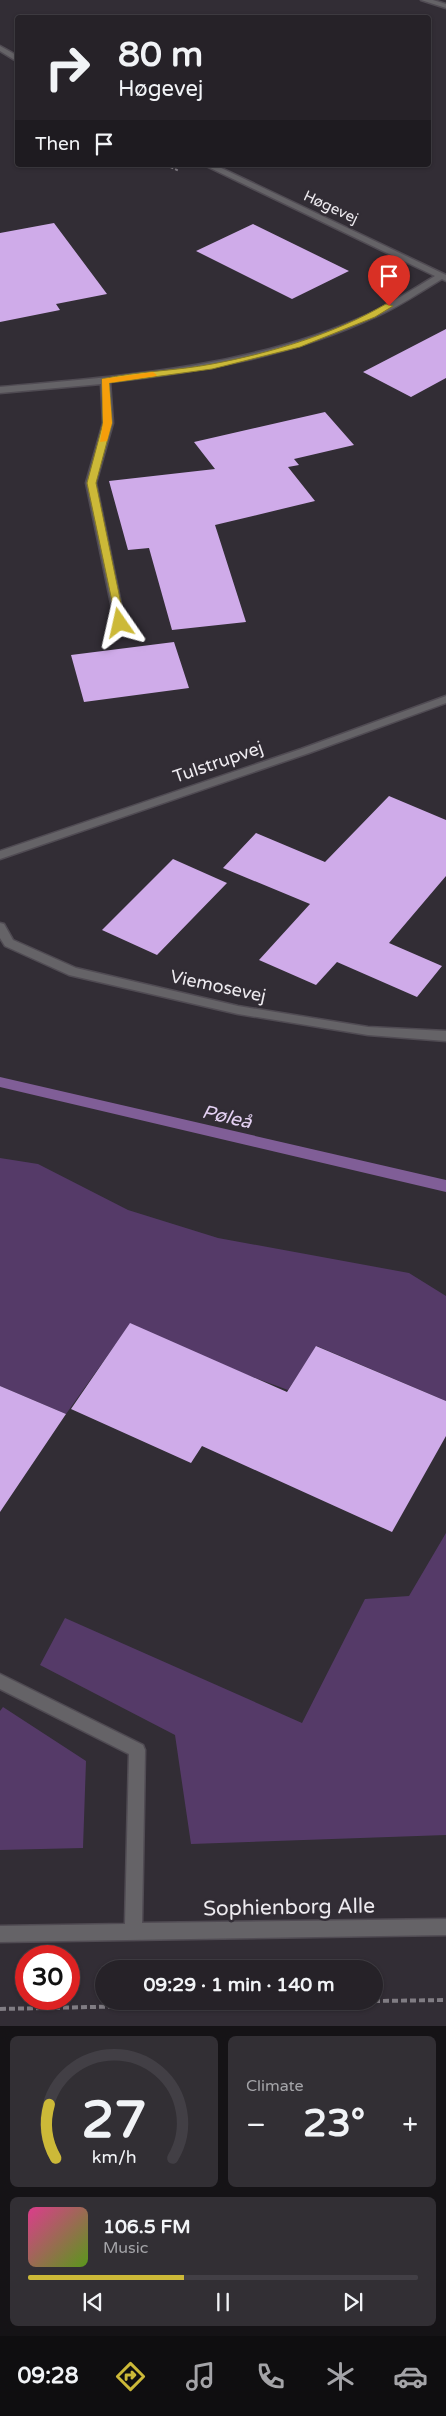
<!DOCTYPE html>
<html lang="en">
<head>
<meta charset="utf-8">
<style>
  body { margin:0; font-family:"Varela Round",sans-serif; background:#322f34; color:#f1f3f6; height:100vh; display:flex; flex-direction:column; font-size:19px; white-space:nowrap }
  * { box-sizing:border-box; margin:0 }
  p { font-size:16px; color:#a4a4a8 }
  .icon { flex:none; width:28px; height:28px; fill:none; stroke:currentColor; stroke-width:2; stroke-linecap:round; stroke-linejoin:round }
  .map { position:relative; height:2026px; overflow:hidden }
  .drawer { display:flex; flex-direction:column; gap:10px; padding:10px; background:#151316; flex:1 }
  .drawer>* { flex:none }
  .top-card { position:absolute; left:15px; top:15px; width:416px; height:152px; border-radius:5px; box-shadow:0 1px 4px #0004,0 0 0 1px #423f45; background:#262228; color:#f1f3f6; overflow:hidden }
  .speed { position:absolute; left:15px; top:1945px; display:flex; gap:10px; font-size:25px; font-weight:700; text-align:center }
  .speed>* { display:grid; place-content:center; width:65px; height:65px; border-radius:50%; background:#262228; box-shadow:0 1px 4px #0004,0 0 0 1px #423f45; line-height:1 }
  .speed .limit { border:8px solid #d22; background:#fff; color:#111 }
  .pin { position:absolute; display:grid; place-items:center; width:42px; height:42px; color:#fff; margin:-51px -21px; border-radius:50% 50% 50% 0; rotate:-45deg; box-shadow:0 0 5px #0007 }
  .pin .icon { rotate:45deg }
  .me { position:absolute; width:55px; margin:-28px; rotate:349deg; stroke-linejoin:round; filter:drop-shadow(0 0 4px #0008) }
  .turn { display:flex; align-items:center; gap:18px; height:105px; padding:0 20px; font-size:22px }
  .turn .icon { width:65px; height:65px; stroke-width:2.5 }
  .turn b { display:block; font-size:35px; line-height:42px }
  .then { display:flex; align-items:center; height:48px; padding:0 20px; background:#0003; gap:10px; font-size:19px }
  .big { font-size:38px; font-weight:700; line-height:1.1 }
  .drawer .widget { flex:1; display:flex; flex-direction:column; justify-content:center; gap:8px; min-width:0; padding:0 18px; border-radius:8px; background:#322f34 }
  .drawer .dial { align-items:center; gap:0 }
  .dial svg { height:130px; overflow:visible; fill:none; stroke:#423f45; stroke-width:7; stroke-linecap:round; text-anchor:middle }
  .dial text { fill:#f1f3f6; stroke:none }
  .song { display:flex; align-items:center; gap:15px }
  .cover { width:60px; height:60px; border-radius:8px; background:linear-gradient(135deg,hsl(330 70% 55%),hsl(90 70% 35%)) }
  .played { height:5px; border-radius:2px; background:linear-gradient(90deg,#ccb938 40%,#423f45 40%) }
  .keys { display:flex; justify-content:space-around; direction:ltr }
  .heat { display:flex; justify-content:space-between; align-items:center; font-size:28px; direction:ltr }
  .drawer .tiles { flex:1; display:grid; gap:10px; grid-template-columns:1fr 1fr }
  .widget:last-child { grid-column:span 2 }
  .trip { position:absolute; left:95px; top:1960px; width:288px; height:50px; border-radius:25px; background:#262228; box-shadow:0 1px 4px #0004,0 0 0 1px #423f45; font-weight:700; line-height:50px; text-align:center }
  .tab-bar { display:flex; height:80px; justify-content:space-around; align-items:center; background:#0f0e10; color:#a4a4a8 }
  .tab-bar .icon { width:35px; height:35px }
  .tab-bar .selected { color:#ccb938 }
  .tab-bar b { font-size:22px; color:#f1f3f6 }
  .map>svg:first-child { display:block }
  .green { fill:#553a68 }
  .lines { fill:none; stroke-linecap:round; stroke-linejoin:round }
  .stream { fill:#805e97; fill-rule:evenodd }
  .building { fill:#cfabe9 }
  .minor-casing { stroke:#504b53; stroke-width:3 }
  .tertiary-casing { stroke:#504b53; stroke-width:3 }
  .path-far1 { stroke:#807c83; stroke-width:2; stroke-dasharray:3 2; stroke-linecap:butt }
  .path { stroke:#807c83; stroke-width:4; stroke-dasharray:6 3; stroke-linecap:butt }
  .minor { fill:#656367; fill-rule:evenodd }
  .tertiary { fill:#656367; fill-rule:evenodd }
  .route { fill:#ccb938; stroke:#857824 }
  .slow { fill:#f59e0b }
  .labels { text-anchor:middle; stroke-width:5; stroke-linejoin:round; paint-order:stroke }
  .far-street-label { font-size:15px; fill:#edeaef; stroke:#322d35 }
  .street-label { font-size:18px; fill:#edeaef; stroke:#322d35 }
  .water-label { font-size:19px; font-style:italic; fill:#e5d2f4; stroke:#322d35 }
  .near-street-label { font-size:21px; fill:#edeaef; stroke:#322d35 }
</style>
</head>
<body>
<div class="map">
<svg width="446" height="2026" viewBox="0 0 446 2026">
  <rect width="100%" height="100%" fill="#322d35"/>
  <path class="green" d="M0 1158 38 1164 128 1210 218 1238 409 1273 446 1296V1401L317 1346 288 1390 247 1375 130 1324 66 1414 0 1386Z
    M446 1533V1835L191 1844 175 1735 40 1665 65 1618 302 1723 365 1599 409 1596Z
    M3 1707 86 1761 83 1848 0 1850V1711Z"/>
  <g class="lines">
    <path class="stream" d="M0 1077 446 1180V1192L0 1087Z"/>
  </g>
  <path class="building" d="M54 223 107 294 56 304 60 310 0 322V233Z
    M253 224 349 271 292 299 196 251Z
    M446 329V378L411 397 363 372Z
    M325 412 354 445 294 459 299 465 288 467 315 501 215 525 246 622 172 630 149 548 128 550 109 481 215 469 194 442Z
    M174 642 189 688 84 702 71 655Z
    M389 796 446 820V876L389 943 442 966 417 997 337 962 316 985 259 960 310 904 223 868 256 833 325 862Z
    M173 859 227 883 157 955 102 930Z
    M130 1323 287 1392 316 1346 446 1401V1436L392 1532 202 1446 191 1463 71 1409Z
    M0 1386 66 1414 0 1512Z"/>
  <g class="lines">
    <g class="minor-casing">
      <path id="minor" d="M421 0H433L446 4V8Z
        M0 46 18 56V62L0 51Z
        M204 165H215L446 275V281L442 279C420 292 399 307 375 317 292 356 201 372 110 382L113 423 96 483 125 623 120 626 115 623 86 483 103 423 101 384 0 393V387C125 376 253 367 369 314 392 303 413 289 435 276Z
        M0 923 4 924 13 940 76 968 238 1006 368 1027 446 1031V1041L368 1035 238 1014 69 975 5 946 0 938Z
        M0 1674 143 1745 145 1750 142 1923 446 1919V1935L0 1942V1926L125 1924 129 1754 0 1689Z"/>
    </g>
    <g class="tertiary-casing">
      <path id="tertiary" d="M446 696V703L309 753 0 859V851L301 749Z"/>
    </g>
    <path class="path-far1" d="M166 165 179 171"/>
    <path class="path" d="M374 2001 446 2000
      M0 2009 364 2001"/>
    <use href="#minor" class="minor"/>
    <use href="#tertiary" class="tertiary"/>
  </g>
  <path class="route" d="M386 304 393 306 375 317 300 347 212 369 109 383 112 423 96 483 125 623 117 625 87 483 103 423 102 379C138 371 176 371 212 364 271 353 334 334 386 304Z"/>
  <path class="slow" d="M153 372 157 375 156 376 109 383 112 423 107 441 100 442 103 423 102 379Z"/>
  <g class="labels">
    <g class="far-street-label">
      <text transform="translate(331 207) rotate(25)" y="5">Høgevej</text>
    </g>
    <g class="street-label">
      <text transform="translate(218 762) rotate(-19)" y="6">Tulstrupvej</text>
      <text transform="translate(218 986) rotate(12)" y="6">Viemosevej</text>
    </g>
    <g class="water-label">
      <text transform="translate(227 1116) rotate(13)" y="7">Pøleå</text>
    </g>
    <g class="near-street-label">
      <text transform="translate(289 1907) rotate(-1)" y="7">Sophienborg Alle</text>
    </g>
  </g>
</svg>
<div class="speed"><div class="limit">30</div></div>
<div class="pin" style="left:389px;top:306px;background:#d93025"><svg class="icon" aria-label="arrive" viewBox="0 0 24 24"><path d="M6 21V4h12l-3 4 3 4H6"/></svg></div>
<svg class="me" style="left:120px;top:623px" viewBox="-20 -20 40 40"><path d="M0-17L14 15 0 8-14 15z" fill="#ccb938" stroke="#fff" stroke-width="4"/></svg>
<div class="trip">09:29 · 1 min · 140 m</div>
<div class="top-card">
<div class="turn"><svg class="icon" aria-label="right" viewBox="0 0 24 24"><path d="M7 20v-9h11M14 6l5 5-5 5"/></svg><div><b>80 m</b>Høgevej</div></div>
<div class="then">Then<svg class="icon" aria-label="arrive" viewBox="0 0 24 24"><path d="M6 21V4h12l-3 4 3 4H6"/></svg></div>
</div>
</div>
<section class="drawer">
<div class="tiles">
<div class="widget dial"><svg viewBox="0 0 100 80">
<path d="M14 69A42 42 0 1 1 86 69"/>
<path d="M14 69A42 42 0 0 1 10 36" stroke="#ccb938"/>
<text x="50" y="56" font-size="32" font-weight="700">27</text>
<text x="50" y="72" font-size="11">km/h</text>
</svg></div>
<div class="widget"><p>Climate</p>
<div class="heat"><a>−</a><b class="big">23°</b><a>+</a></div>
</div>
<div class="widget">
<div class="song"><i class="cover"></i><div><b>106.5 FM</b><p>Music</p></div></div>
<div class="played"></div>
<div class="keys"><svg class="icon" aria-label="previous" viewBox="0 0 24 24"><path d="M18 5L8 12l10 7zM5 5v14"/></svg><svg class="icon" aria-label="pause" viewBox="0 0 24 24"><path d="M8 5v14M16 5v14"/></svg><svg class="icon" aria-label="next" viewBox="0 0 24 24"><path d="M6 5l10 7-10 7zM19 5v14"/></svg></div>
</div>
</div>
</section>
<nav class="tab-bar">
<b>09:28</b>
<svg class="icon selected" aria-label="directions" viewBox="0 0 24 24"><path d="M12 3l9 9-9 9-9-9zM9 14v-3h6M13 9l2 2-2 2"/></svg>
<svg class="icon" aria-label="music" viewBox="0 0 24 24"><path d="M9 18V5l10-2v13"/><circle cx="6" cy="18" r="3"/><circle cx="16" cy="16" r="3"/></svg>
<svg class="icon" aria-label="phone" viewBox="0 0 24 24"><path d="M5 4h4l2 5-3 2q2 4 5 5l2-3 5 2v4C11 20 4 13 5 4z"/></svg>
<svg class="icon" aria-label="climate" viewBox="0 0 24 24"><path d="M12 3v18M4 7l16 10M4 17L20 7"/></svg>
<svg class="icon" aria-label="car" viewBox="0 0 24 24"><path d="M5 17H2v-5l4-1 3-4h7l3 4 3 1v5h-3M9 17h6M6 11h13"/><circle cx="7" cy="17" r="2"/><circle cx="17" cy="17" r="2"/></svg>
</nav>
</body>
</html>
